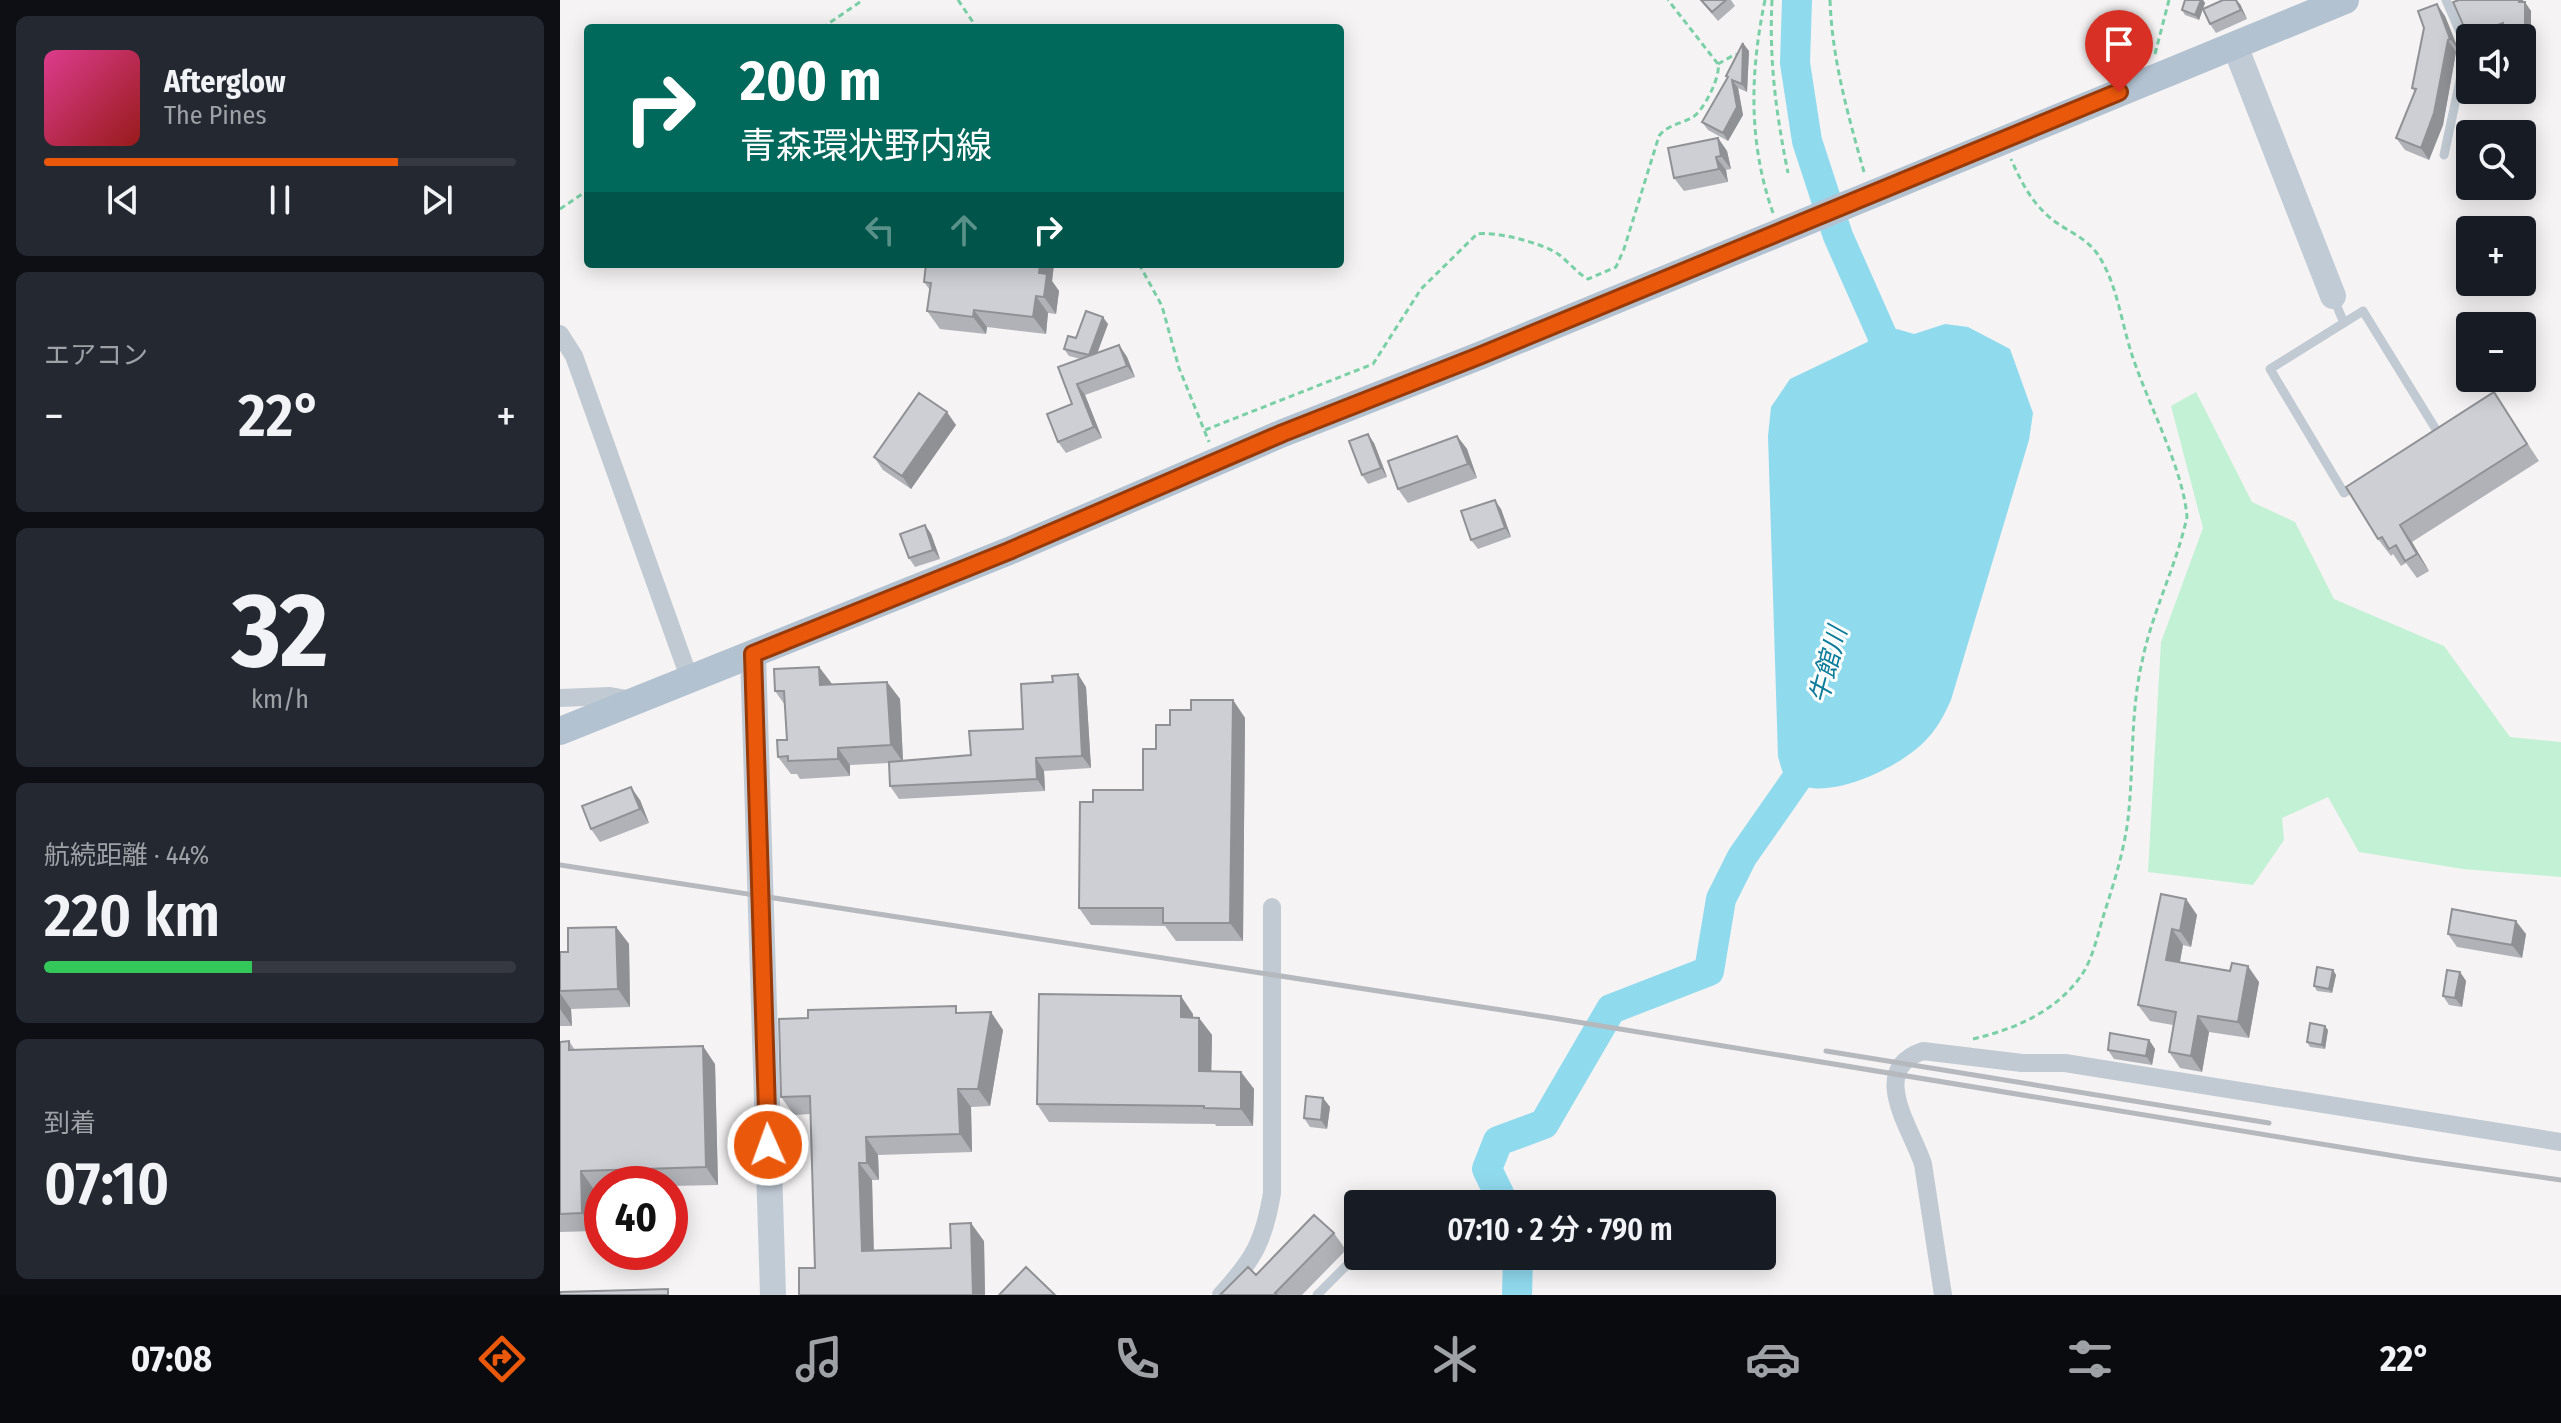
<!DOCTYPE html>
<html lang="ja">
<head>
<meta charset="utf-8">
<style>
  body { margin:0; font-family:"Fira Sans Condensed","Noto Sans JP",sans-serif; background:#242831; color:#f1f3f6; height:100vh; display:flex; flex-direction:column; font-size:30px; white-space:nowrap }
  * { box-sizing:border-box; margin:0 }
  p { font-size:26px; color:#9ea1a6 }
  .icon { flex:none; width:44px; height:44px; fill:none; stroke:currentColor; stroke-width:2; stroke-linecap:round; stroke-linejoin:round }
  .map { position:relative; flex:1; overflow:hidden }
  .details { display:flex; flex-direction:column; gap:16px; padding:16px; background:#0d0f14; width:560px }
  .details>* { flex:none }
  .top-card { position:absolute; left:24px; top:24px; width:760px; height:244px; border-radius:8px; box-shadow:0 4px 20px #0003; background:#00695c; color:#fff; overflow:hidden }
  .controls { position:absolute; left:1896px; top:24px; display:grid; gap:16px }
  .controls a { display:grid; place-items:center; width:80px; height:80px; border-radius:8px; background:#171b24; box-shadow:0 4px 20px #0003; font-size:40px }
  .speed { position:absolute; left:24px; top:1166px; display:flex; gap:16px; font-size:40px; font-weight:700; text-align:center }
  .speed>* { display:grid; place-content:center; width:104px; height:104px; border-radius:50%; background:#171b24; box-shadow:0 4px 20px #0003; line-height:1 }
  .speed .limit { border:12px solid #d22; background:#fff; color:#111 }
  .pin { position:absolute; display:grid; place-items:center; width:68px; height:68px; color:#fff; margin:-82px -34px; border-radius:50% 50% 50% 0; rotate:-45deg; box-shadow:0 0 8px #0007 }
  .pin .icon { rotate:45deg }
  .me { position:absolute; width:88px; margin:-44px; rotate:358deg; stroke-linejoin:round; filter:drop-shadow(0 0 6px #0008) }
  .turn { display:flex; align-items:center; gap:28px; height:168px; padding:0 24px; font-size:36px }
  .turn .icon { width:104px; height:104px; stroke-width:2.5 }
  .turn b { display:block; font-size:56px; line-height:68px }
  .lanes { display:flex; align-items:center; height:76px; padding:0 24px; background:#0003; justify-content:center; gap:40px; direction:ltr }
  .lanes .off { opacity:.35 }
  .big { font-size:60px; font-weight:600; line-height:1.1 }
  .details .tile { flex:1; display:flex; flex-direction:column; justify-content:center; gap:12px; min-width:0; padding:0 28px; border-radius:12px; background:#242831 }
  .details .dial { align-items:center; gap:0 }
  .dial b { font-size:104px; line-height:1 }
  .song { display:flex; align-items:center; gap:24px }
  .cover { width:96px; height:96px; border-radius:12px; background:linear-gradient(135deg,hsl(330 70% 55%),hsl(0 70% 35%)) }
  .played { height:8px; border-radius:4px; background:linear-gradient(90deg,#ea580c 75%,#363941 75%) }
  .keys { display:flex; justify-content:space-around; direction:ltr }
  .heat { display:flex; justify-content:space-between; align-items:center; font-size:44px; direction:ltr }
  .charge { height:12px; border-radius:6px; background:linear-gradient(90deg,#34c759 44%,#363941 0) }
  .trip { position:absolute; left:784px; top:1190px; width:432px; height:80px; border-radius:8px; background:#171b24; box-shadow:0 4px 20px #0003; font-weight:600; line-height:80px; text-align:center }
  .dock { display:flex; height:128px; justify-content:space-around; align-items:center; background:#090b0e; color:#9ea1a6 }
  .dock .icon { width:56px; height:56px }
  .dock .on { color:#ea580c }
  .dock b { font-size:36px; color:#f1f3f6 }
  main { display:flex; flex:1; min-height:0 }
  .map>svg:first-child { display:block }
  .green { fill:#c3f1d5 }
  .water { fill:#90daee }
  .lines { fill:none; stroke-linecap:round; stroke-linejoin:round }
  .river { stroke:#90daee; stroke-width:30 }
  .path { stroke:#7ad0a6; stroke-width:3; stroke-dasharray:6 4; stroke-linecap:butt }
  .lane { stroke:#c1cad2; stroke-width:9 }
  .street { stroke:#c1cad2; stroke-width:18 }
  .secondary { stroke:#c1cbd6; stroke-width:26 }
  .primary { stroke:#b3c2d1; stroke-width:28 }
  .rail { stroke:#b5b8bd; stroke-width:5 }
  .wall { fill:#b0b2b7 }
  .shaded-wall { fill:#909195 }
  .building { fill:#cdcfd5; stroke:#909195; stroke-width:2 }
  .route-casing { stroke:#983908; stroke-width:20 }
  .route { stroke:#ea580c; stroke-width:14 }
  .labels { text-anchor:middle; stroke-width:6; stroke-linejoin:round; paint-order:stroke }
  .water-label { font-size:26px; font-style:italic; fill:#0c7c9b; stroke:#fff }
</style>
</head>
<body>
<main>
<section class="details">
<div class="tile">
<div class="song"><i class="cover"></i><div><b>Afterglow</b><p>The Pines</p></div></div>
<div class="played"></div>
<div class="keys"><svg class="icon" aria-label="previous" viewBox="0 0 24 24"><path d="M18 5L8 12l10 7zM5 5v14"/></svg><svg class="icon" aria-label="pause" viewBox="0 0 24 24"><path d="M8 5v14M16 5v14"/></svg><svg class="icon" aria-label="next" viewBox="0 0 24 24"><path d="M6 5l10 7-10 7zM19 5v14"/></svg></div>
</div>
<div class="tile"><p>エアコン</p>
<div class="heat"><a>−</a><b class="big">22°</b><a>+</a></div>
</div>
<div class="tile dial"><b>32</b><p>km/h</p></div>
<div class="tile"><p>航続距離 · 44%</p><b class="big">220 km</b><div class="charge"></div></div>
<div class="tile"><p>到着</p><b class="big">07:10</b></div>
</section>
<div class="map">
<svg width="2001" height="1295" viewBox="0 0 2001 1295">
  <rect width="100%" height="100%" fill="#f5f3f3"/>
  <path class="green" d="M1636 392 1692 502 1735 522 1774 599 1884 646 1950 737 2001 742V877L1903 869 1799 852 1768 797 1722 818 1724 840 1693 885 1588 872 1601 642 1643 528 1611 406Z"/>
  <path class="water" d="M1385 324 1408 327 1450 349 1473 413 1469 440 1391 700C1382 720 1373 736 1355 750 1328 772 1252 809 1224 774 1221 770 1220 762 1218 757L1208 436 1211 407 1230 379 1322 335 1337 329 1354 334Z"/>
  <g class="lines">
    <path class="river" d="M1237 0 1235 63 1247 141 1278 236 1322 335 1330 375
      M944 1204 927 1169 938 1141 984 1124 1051 1009 1149 971 1161 899 1182 857 1240 774 1247 747
      M957 1295 958 1256"/>
    <path class="path" d="M398 0 417 28
      M1205 0C1190 72 1188 142 1213 213
      M1212 0C1209 61 1216 113 1228 173
      M1270 0C1272 59 1288 115 1304 172
      M262 28 303 0
      M1595 54 1609 0
      M1158 64 1174 55 1179 54
      M0 209 28 190
      M579 264 602 306 619 368 649 442
      M645 430 813 364 861 289 917 234C936 231 982 243 998 254 1009 262 1017 273 1028 279L1056 267 1064 249 1099 136C1107 125 1121 124 1133 117 1144 110 1161 76 1158 64L1108 0
      M1413 1039C1455 1029 1495 1012 1521 976 1533 959 1538 933 1544 914 1554 883 1564 851 1568 819 1574 767 1570 714 1582 662 1592 612 1616 567 1627 517 1623 468 1588 404 1572 355 1561 322 1557 281 1536 252 1525 238 1510 232 1497 223 1474 207 1462 184 1451 159"/>
    <path class="lane" d="M1884 155 1907 48 1886 0
      M1773 297 1784 323
      M1803 311 1880 436 1784 493 1710 369Z
      M757 1295 798 1254"/>
    <path class="street" d="M0 334 14 356 130 680
      M0 698 50 696 73 700
      M661 1295C694 1259 704 1241 712 1193V907
      M1383 1295 1363 1164C1352 1129 1307 1070 1363 1051L1462 1063H1505L2001 1142"/>
    <path class="secondary" d="M1675 46 1773 296
      M193 654 213 1295"/>
    <path class="primary" d="M0 731 449 551 723 433 919 356 1785 0"/>
    <path class="rail" d="M0 865 993 1018 1853 1159 2001 1180
      M1266 1051 1709 1123"/>
  </g>
  <path class="wall" d="M1140 0H1171L1175 6 1158 21Z
    M1625 0H1643L1645 3 1639 20 1625 15 1622 10Z
    M1963 2 1971 11V53H1962V38L1943 34 1932 38H1910V39L1908 36Z
    M1680 4 1687 19 1656 33 1650 24Z
    M1885 16 1899 51 1896 52 1883 125 1869 160 1845 150 1836 138 1855 92 1852 88Z
    M1189 51 1187 92 1178 88 1183 115 1168 141 1148 130 1142 122 1167 78 1166 76Z
    M1158 138 1167 151 1171 169 1166 170 1168 182 1124 191 1114 178Z
    M366 264H494L492 281 499 291 496 314 488 313 486 334 427 327 426 334 380 329 367 311 370 290 364 282Z
    M548 324 537 353 559 345 567 357 575 377 525 395 542 438 506 453 498 442 512 404 521 359 509 356 504 349 516 338Z
    M1934 392 1979 461 1852 542 1869 571 1857 578 1846 563 1841 566 1833 554 1831 556 1818 539Z
    M396 425 351 489 323 470 314 457Z
    M897 436 907 449 917 478 848 503 838 489Z
    M814 443 827 477 808 484 802 475Z
    M941 509 951 537 918 549 911 540Z
    M365 525 371 534 380 559 355 567 349 558Z
    M259 667 272 684 327 682 340 699 343 761 411 755 463 729 526 687 531 768 484 771 485 791 339 799 330 786 329 763 290 765V776L240 779 237 774H231L218 757 227 740 225 705 215 691Z
    M673 700 685 718 683 941H616L605 926 531 925 519 908 533 802 583 790 596 749 610 725 631 710Z
    M80 800 89 823 40 842 31 829Z
    M1626 899 1637 915 1631 947 1623 945 1620 962 1699 982 1689 1038 1649 1032 1642 1072 1620 1068 1609 1052 1613 1025 1590 1021 1578 1005Z
    M56 927 69 944 70 1007 11 1009 12 1026H0V952H8Z
    M1888 934H1966L1962 958 1897 947Z
    M1773 970 1776 975 1772 993 1757 991 1754 986Z
    M1900 972 1906 981 1902 1007 1889 1005 1883 996Z
    M401 1013 443 1030 430 1106 411 1107 412 1152 318 1155 319 1180H312L314 1250 391 1248 424 1241 425 1295H239L255 1268 251 1114 234 1115 221 1097Z
    M633 1014V1018H639L652 1035 651 1071 681 1072 694 1089 693 1126H656L655 1124 489 1122 477 1104Z
    M1768 1030 1765 1049 1750 1047 1747 1042Z
    M1589 1040 1595 1049 1592 1065 1554 1059 1548 1050Z
    M9 1041 15 1050 155 1064 158 1185 110 1186V1184H42V1188H33L34 1231 0 1232V1042Z
    M763 1098 770 1107 767 1129 750 1127 744 1118Z
    M774 1233 786 1250 742 1295H660Z"/>
  <path class="shaded-wall" d="M1641 0H1643L1645 3 1639 20 1635 15Z
    M1676 0 1680 4 1687 19 1681 10Z
    M1959 0H1963L1965 8V2L1971 11V53L1965 44Z
    M1877 4 1885 16 1899 51 1890 39Z
    M1888 40 1896 52 1883 125 1869 160 1861 148Z
    M1183 43 1189 51 1187 92 1182 84Z
    M1172 80 1178 88 1183 115 1168 141 1163 133Z
    M1158 138 1167 151 1171 169 1161 156Z
    M1156 157 1166 170 1168 182 1159 169Z
    M480 264H494L492 281 499 291 496 314 484 297 479 273Z
    M476 296 488 313 486 334 473 317Z
    M414 310 427 327 426 334 413 317Z
    M543 317 548 324 534 362 529 355Z
    M559 345 567 357 575 377 567 366Z
    M517 384 525 395 542 438 534 427Z
    M387 412 396 425 351 489 342 476Z
    M808 434 814 443 827 477 821 468Z
    M897 436 907 449 917 478 908 464Z
    M935 500 941 509 951 537 945 528Z
    M365 525 371 534 380 559 373 550Z
    M1840 525 1852 542 1869 571 1857 554Z
    M259 667 272 684 260 685Z
    M518 674 526 687 531 768 522 756Z
    M327 682 340 699 343 762 331 745Z
    M673 700 685 718 683 941 670 923Z
    M278 748 290 765V776L278 759Z
    M476 758 484 771 485 791 477 779Z
    M71 787 80 800 89 823 80 809Z
    M1626 899 1637 915 1631 947 1620 931Z
    M1956 921 1966 934 1962 958 1952 945Z
    M56 927 69 944 70 1007 58 989Z
    M1612 929 1623 945 1617 976 1606 960Z
    M1688 966 1699 982 1689 1038 1678 1022Z
    M1773 970 1776 975 1772 993 1769 989Z
    M1900 972 1906 981 1902 1007 1895 998Z
    M0 993 11 1009 12 1026 0 1009Z
    M621 996 633 1014V1035L621 1017Z
    M431 1012 443 1030 430 1106 418 1089Z
    M1638 1016 1649 1032 1642 1072 1631 1056Z
    M639 1018 652 1035 651 1089 639 1071Z
    M1765 1026 1768 1030 1765 1049 1762 1045Z
    M1589 1040 1595 1049 1592 1065 1586 1056Z
    M143 1046 155 1064 158 1185 146 1167Z
    M681 1072 694 1089 693 1126 681 1109Z
    M398 1089 411 1107 412 1152 400 1134Z
    M763 1098 770 1107 767 1129 761 1120Z
    M306 1137 318 1155 319 1180 307 1163Z
    M299 1163 312 1180 314 1268 302 1251Z
    M21 1171 33 1188 34 1231 22 1213Z
    M411 1223 424 1241 425 1295H413Z"/>
  <path class="building" d="M1141 0H1166L1152 12Z
    M1625 0H1641L1635 15 1622 10Z
    M1663 0H1676L1681 10 1650 24 1643 9Z
    M1899 0H1959V2H1965V44H1962V38H1943V23L1908 36 1893 2Z
    M1877 4 1890 39 1888 40 1874 113 1861 148 1836 138 1856 89 1852 88 1864 28 1858 11Z
    M1183 43 1182 84 1172 80 1177 107 1163 133 1142 122 1168 77 1166 76Z
    M1158 138 1161 156 1156 157 1159 169 1114 178 1108 148Z
    M366 264H480L479 273 487 274 484 297 476 296 473 317 414 310 413 317 367 311 371 283 364 282Z
    M526 311 543 317 529 355 504 349 508 336 516 338Z
    M559 345 567 366 517 384 534 427 498 442 487 414 512 404 498 367Z
    M1934 392 1967 444 1840 525 1857 554 1845 561 1836 545 1829 549 1822 537 1818 539 1786 487Z
    M359 393 387 412 342 476 314 457Z
    M808 434 821 468 802 475 789 441Z
    M897 436 908 464 838 489 828 461Z
    M935 500 945 528 911 540 901 511Z
    M365 525 373 550 349 558 340 534Z
    M259 667 260 685 327 682 331 745 278 748V759L228 761V756L218 757 217 740H227L224 691H215L214 669Z
    M518 674 522 756 476 758 477 779 330 786 329 762 411 755 409 731 463 729 461 684 493 682 492 676Z
    M631 700H673L670 923H603V908H519L520 802H533V790H583V749H596V725H610V710H631Z
    M71 787 80 809 31 829 22 806Z
    M1601 894 1626 899 1620 931 1612 929 1606 960 1670 971 1672 963 1688 966 1678 1022 1638 1016 1631 1056 1609 1052 1616 1012 1578 1005Z
    M1892 909 1956 921 1952 945 1888 934Z
    M56 927 58 989 0 991V952H8V928Z
    M1757 967 1773 970 1769 989 1754 986Z
    M1887 970 1900 972 1895 998 1883 996Z
    M479 994 621 996V1017L639 1018V1071L681 1072V1109L644 1108V1106L477 1104Z
    M396 1006V1013L431 1012 418 1089H398L400 1134 306 1137 307 1163H299L302 1251 391 1248 390 1224 411 1223 413 1295H239V1268H255L250 1096 221 1097 219 1019 248 1018V1010Z
    M1750 1023 1765 1026 1762 1045 1747 1042Z
    M1550 1033 1589 1040 1586 1056 1548 1050Z
    M9 1041V1050L143 1046 146 1167 21 1171 22 1213 0 1214V1042Z
    M746 1096 763 1098 761 1120 744 1118Z
    M754 1215 774 1233 715 1293 717 1295H660L688 1267 696 1275Z
    M466 1267 495 1295H439Z
    M108 1289V1295H0V1292Z"/>
  <g class="lines">
    <g class="route-casing">
      <path id="route" d="M208 1145 193 654 449 551 723 433 919 356 1559 92"/>
    </g>
    <use href="#route" class="route"/>
  </g>
  <g class="labels">
    <g class="water-label">
      <text transform="translate(1268 665) rotate(-75)" y="9">牛館川</text>
    </g>
  </g>
</svg>
<div class="controls">
<a><svg class="icon" aria-label="sound" viewBox="0 0 24 24"><path d="M4 9h4l5-4v14l-5-4H4zM17 9q2 3 0 6"/></svg></a>
<a><svg class="icon" aria-label="search" viewBox="0 0 24 24"><circle cx="10" cy="10" r="6"/><path d="M15 15l6 6"/></svg></a>
<a>+</a>
<a>−</a>
</div>
<div class="speed"><div class="limit">40</div></div>
<div class="pin" style="left:1559px;top:92px;background:#d93025"><svg class="icon" aria-label="arrive" viewBox="0 0 24 24"><path d="M6 21V4h12l-3 4 3 4H6"/></svg></div>
<svg class="me" style="left:208px;top:1145px" viewBox="-20 -20 40 40"><circle r="17" fill="#ea580c" stroke="#fff" stroke-width="3"/><path d="M0-11L8 9 0 5-8 9z" fill="#fff"/></svg>
<div class="trip">07:10 · 2 分 · 790 m</div>
<div class="top-card">
<div class="turn"><svg class="icon" aria-label="right" viewBox="0 0 24 24"><path d="M7 20v-9h11M14 6l5 5-5 5"/></svg><div><b>200 m</b>青森環状野内線</div></div>
<div class="lanes"><svg class="icon off" aria-label="left" viewBox="0 0 24 24"><path d="M17 20v-9H6M10 6l-5 5 5 5"/></svg><svg class="icon off" aria-label="ahead" viewBox="0 0 24 24"><path d="M12 20V5M6 11l6-6 6 6"/></svg><svg class="icon" aria-label="right" viewBox="0 0 24 24"><path d="M7 20v-9h11M14 6l5 5-5 5"/></svg></div>
</div>
</div>
</main>
<nav class="dock">
<b>07:08</b>
<svg class="icon on" aria-label="directions" viewBox="0 0 24 24"><path d="M12 3l9 9-9 9-9-9zM9 14v-3h6M13 9l2 2-2 2"/></svg>
<svg class="icon" aria-label="music" viewBox="0 0 24 24"><path d="M9 18V5l10-2v13"/><circle cx="6" cy="18" r="3"/><circle cx="16" cy="16" r="3"/></svg>
<svg class="icon" aria-label="phone" viewBox="0 0 24 24"><path d="M5 4h4l2 5-3 2q2 4 5 5l2-3 5 2v4C11 20 4 13 5 4z"/></svg>
<svg class="icon" aria-label="climate" viewBox="0 0 24 24"><path d="M12 3v18M4 7l16 10M4 17L20 7"/></svg>
<svg class="icon" aria-label="car" viewBox="0 0 24 24"><path d="M5 17H2v-5l4-1 3-4h7l3 4 3 1v5h-3M9 17h6M6 11h13"/><circle cx="7" cy="17" r="2"/><circle cx="17" cy="17" r="2"/></svg>
<svg class="icon" aria-label="filters" viewBox="0 0 24 24"><path d="M4 7h16M4 17h16"/><circle cx="9" cy="7" r="2"/><circle cx="15" cy="17" r="2"/></svg>
<b>22°</b>
</nav>
</body>
</html>
